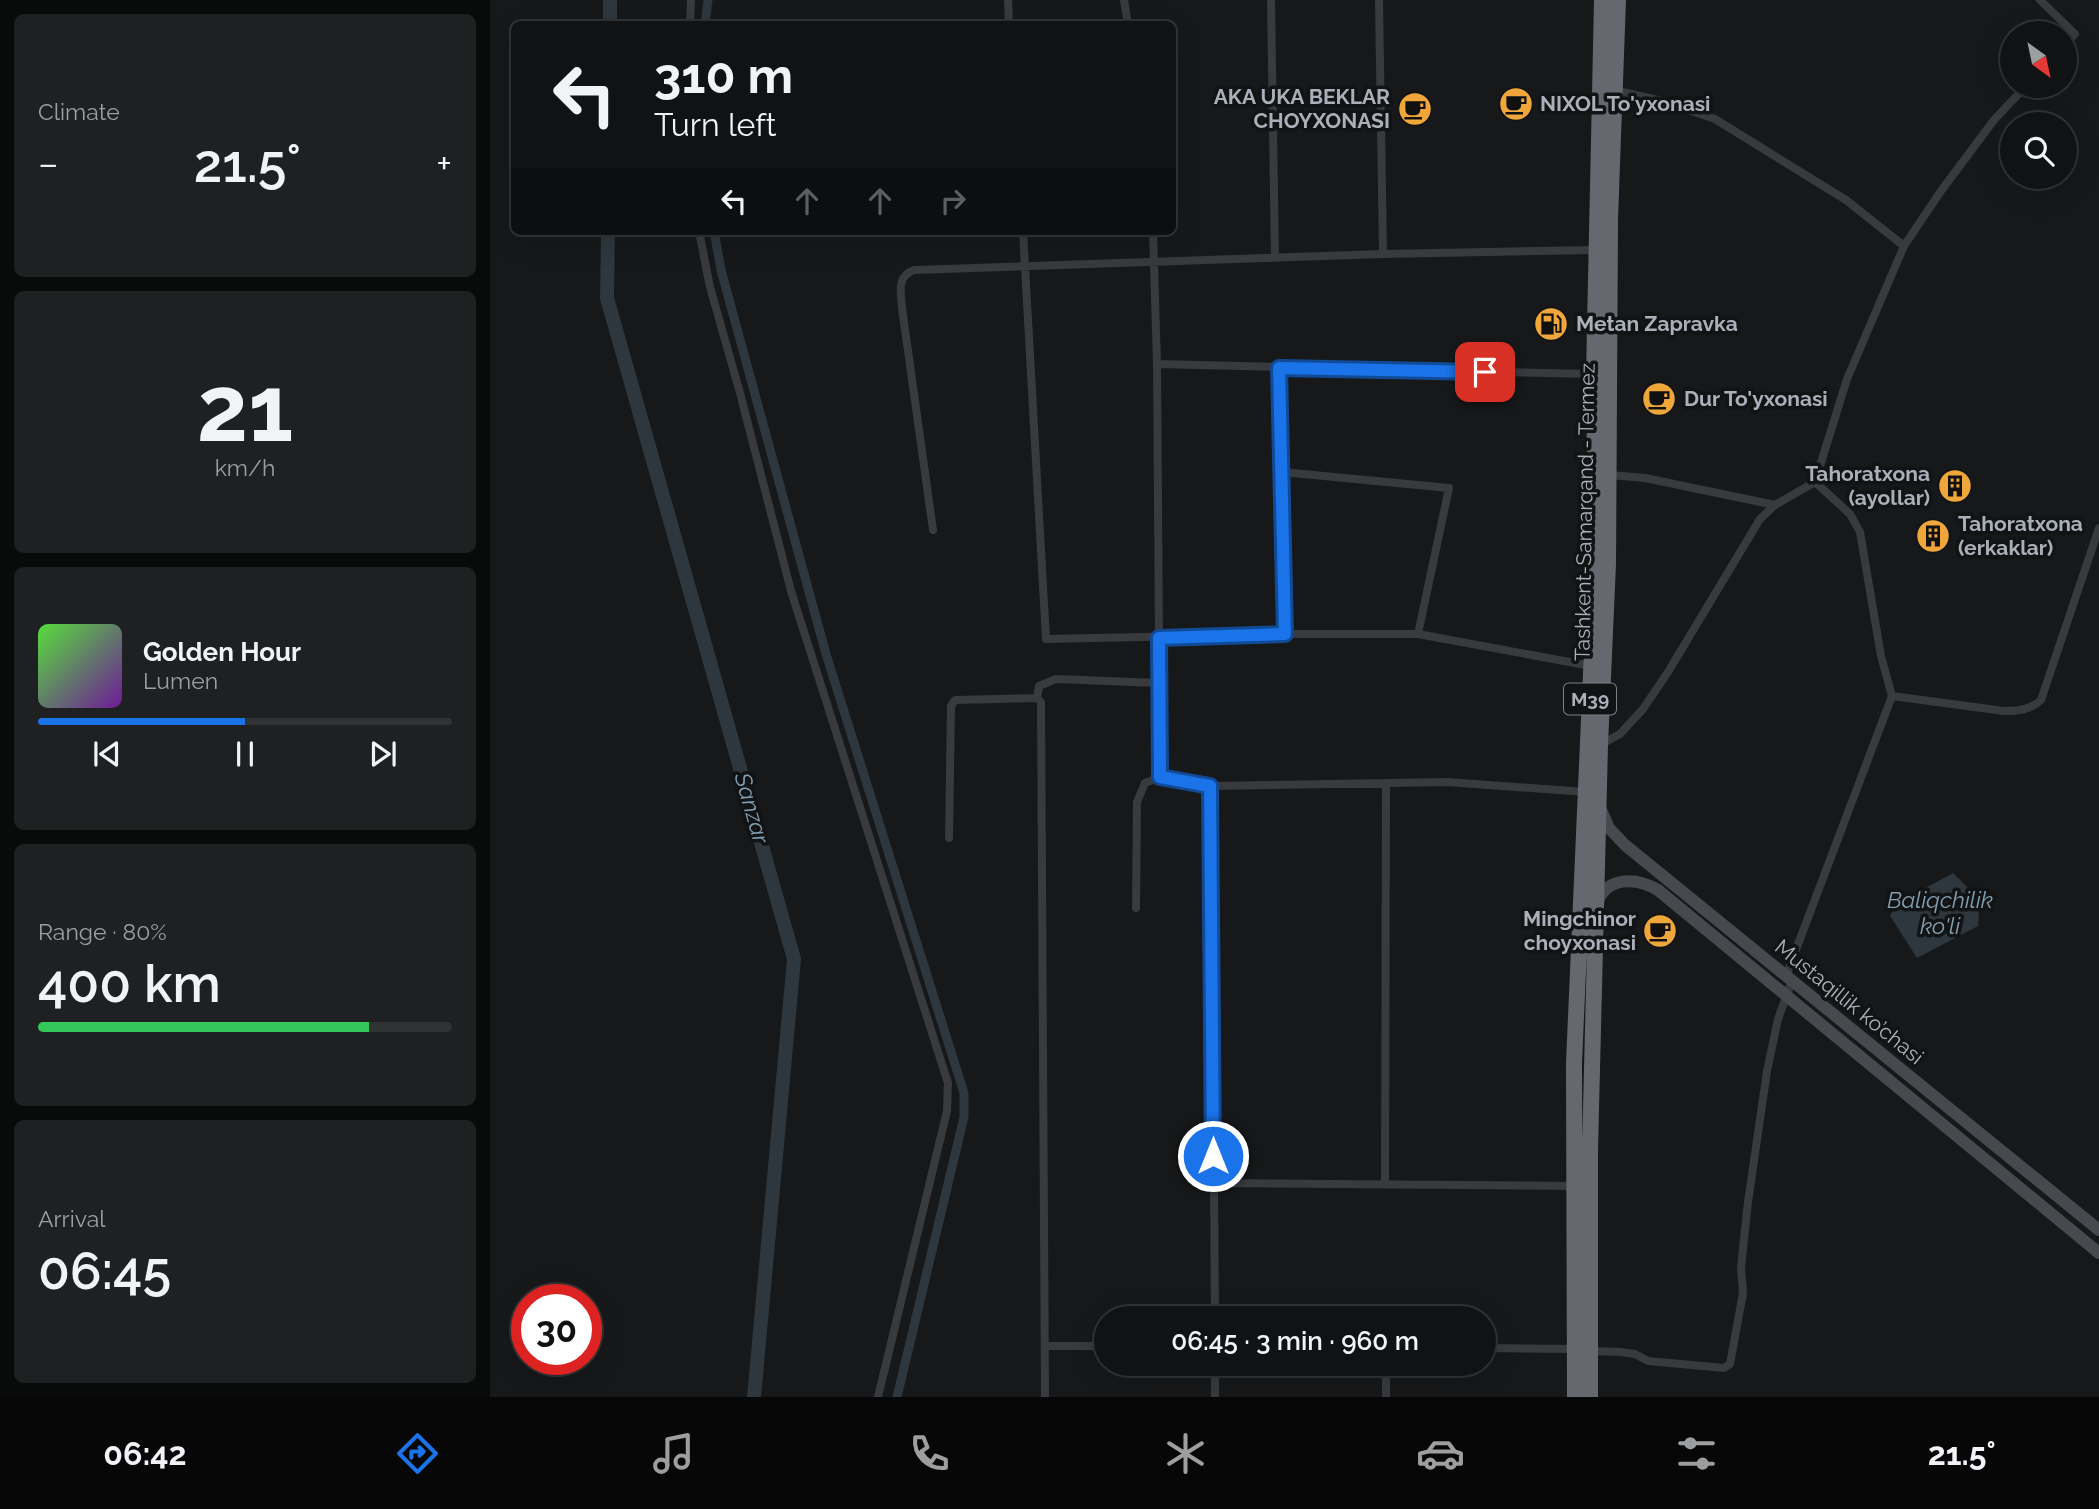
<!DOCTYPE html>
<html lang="en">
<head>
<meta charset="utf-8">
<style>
  body { margin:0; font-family:Raleway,sans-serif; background:#1e2021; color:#f1f3f6; height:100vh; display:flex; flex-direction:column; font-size:26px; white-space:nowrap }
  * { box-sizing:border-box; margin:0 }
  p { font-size:23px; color:#9c9ea0 }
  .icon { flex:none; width:38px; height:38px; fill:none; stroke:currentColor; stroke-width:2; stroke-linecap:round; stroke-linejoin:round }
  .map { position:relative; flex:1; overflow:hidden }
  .drawer { display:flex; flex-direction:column; gap:14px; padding:14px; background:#090a0a; width:490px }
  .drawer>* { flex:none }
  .guide { position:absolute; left:21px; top:21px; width:665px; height:214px; border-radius:10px; box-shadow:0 7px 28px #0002,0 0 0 2px #303233; background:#111213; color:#f1f3f6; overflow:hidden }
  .needle { width:46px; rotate:147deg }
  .tools { position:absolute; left:1510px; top:21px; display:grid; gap:14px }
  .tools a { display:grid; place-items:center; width:77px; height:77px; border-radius:50%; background:#111213; box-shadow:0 7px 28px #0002,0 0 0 2px #303233; font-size:35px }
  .speed { position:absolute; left:21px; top:1284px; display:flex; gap:14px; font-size:35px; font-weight:700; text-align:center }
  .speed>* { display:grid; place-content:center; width:91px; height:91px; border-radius:50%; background:#111213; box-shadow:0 7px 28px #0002,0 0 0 2px #303233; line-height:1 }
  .speed .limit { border:10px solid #d22; background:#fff; color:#111 }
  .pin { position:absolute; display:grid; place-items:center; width:60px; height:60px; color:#fff; margin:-30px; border-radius:14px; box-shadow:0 4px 10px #0006 }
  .me { position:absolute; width:77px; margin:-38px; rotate:0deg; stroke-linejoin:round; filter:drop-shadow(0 0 5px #0008) }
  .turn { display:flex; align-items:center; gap:24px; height:147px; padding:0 28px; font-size:32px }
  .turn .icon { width:91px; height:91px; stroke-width:2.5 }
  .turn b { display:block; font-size:49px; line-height:60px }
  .lanes { display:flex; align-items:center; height:66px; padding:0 28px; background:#0003; justify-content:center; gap:35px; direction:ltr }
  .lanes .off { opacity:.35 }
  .big { font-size:52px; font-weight:600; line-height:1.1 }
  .drawer .tile { flex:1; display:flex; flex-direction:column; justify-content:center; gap:10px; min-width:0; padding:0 24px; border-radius:10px; background:#1e2021 }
  .drawer .dial { align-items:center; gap:0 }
  .dial b { font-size:91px; line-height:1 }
  .song { display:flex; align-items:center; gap:21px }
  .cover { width:84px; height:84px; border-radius:10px; background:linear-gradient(135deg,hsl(110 70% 55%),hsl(280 70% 35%)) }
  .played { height:7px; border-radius:4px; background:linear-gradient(90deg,#1a73e8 50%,#303233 50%) }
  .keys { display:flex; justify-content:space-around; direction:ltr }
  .heat { display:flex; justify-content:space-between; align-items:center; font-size:38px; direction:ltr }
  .charge { height:10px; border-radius:5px; background:linear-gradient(90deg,#34c759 80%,#303233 0) }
  .trip { position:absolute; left:604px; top:1306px; width:402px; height:70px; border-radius:35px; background:#111213; box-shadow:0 7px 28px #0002,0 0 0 2px #303233; font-weight:600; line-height:70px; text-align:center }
  .menu { display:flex; height:112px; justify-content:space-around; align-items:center; background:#070708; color:#9c9ea0 }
  .menu .icon { width:49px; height:49px }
  .menu .current { color:#1a73e8 }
  .menu b { font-size:32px; color:#f1f3f6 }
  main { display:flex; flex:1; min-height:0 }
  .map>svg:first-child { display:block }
  .water { fill:#2d373d }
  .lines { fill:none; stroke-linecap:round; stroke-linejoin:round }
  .canal { stroke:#2d373d; stroke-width:9 }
  .river { stroke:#2d373d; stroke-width:14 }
  .street { stroke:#383a3e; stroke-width:8 }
  .secondary { stroke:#46494e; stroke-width:12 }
  .highway { stroke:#65686f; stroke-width:16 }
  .route-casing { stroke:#114b97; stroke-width:18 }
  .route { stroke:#1a73e8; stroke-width:12 }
  .labels { text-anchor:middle; stroke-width:7; stroke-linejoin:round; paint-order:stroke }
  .shield { fill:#121314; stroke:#7c8188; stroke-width:2 }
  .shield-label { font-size:19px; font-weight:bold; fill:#aab0b9 }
  .poi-label { font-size:21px; font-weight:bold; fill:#aab0b9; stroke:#121314; text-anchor:start }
  .street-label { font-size:21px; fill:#aab0b9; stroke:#121314 }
  .water-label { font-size:23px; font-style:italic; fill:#829fb3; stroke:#121314 }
</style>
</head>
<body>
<main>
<section class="drawer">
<div class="tile"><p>Climate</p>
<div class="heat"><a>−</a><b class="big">21.5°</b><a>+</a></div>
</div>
<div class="tile dial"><b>21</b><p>km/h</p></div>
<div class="tile">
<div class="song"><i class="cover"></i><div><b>Golden Hour</b><p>Lumen</p></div></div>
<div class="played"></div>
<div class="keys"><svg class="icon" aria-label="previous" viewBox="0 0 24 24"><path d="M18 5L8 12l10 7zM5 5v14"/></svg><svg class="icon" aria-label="pause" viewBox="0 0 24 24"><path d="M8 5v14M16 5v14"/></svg><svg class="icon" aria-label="next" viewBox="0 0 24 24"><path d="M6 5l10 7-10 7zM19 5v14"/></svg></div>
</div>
<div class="tile"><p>Range · 80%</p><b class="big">400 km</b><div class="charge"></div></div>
<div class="tile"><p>Arrival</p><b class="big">06:45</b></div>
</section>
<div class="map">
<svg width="1609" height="1397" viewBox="0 0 1609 1397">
  <rect width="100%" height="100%" fill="#171819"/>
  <path class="water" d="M1463 873C1481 891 1492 898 1488 926L1427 958 1400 916 1406 904Z"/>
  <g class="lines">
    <path class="canal" d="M215 24 218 0
      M224 231 231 270 336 654 474 1093V1117L407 1397"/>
    <path class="river" d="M120 24V0
      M118 231 117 298 304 959 264 1397"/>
    <path class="street" d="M518 0 519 24
      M634 0 638 24
      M781 0 785 258
      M889 0 893 254
      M1550 0 1585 34 1575 44
      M200 24 201 0
      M1124 90 1172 101 1225 119 1356 200 1414 246
      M209 231 220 287 250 393 301 591 458 1083 457 1111 388 1397
      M533 231 556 639 795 634H928L1101 666
      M663 231 667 364 670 777 721 786 957 782 1096 792
      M667 364 1104 374
      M789 368 795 634
      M792 472 959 488 928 634
      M1120 475 1155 478 1285 505
      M1325 482 1357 379 1414 246 1451 191 1504 120 1536 86
      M443 530 412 308C411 292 406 277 424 270L893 254 1105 250
      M547 698 549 686 566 679 668 683
      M1110 745 1130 734 1153 709 1178 672 1270 519 1285 505 1325 482 1360 514 1370 532 1391 656 1402 696
      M721 786 725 1318
      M459 838 461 706 465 700 547 698 551 702 555 1397
      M646 908 647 802 655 783 670 777
      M1296 976 1402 696 1514 711C1527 711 1541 710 1551 700L1609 528
      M723 1183 1085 1186
      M895 1185 896 783
      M556 1346H616
      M994 1348 1085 1349
      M1100 1351 1130 1352 1145 1354 1158 1361 1234 1368 1240 1364 1253 1293 1251 1267 1258 1202 1277 1071 1288 1019 1302 981
      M725 1363V1397
      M896 1397V1363"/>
    <path class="secondary" d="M1111 810 1119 828 1135 845 1609 1230
      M1107 904C1116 876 1146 877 1168 890L1609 1253"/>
    <path class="highway" d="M1085 1397 1084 1063 1106 559 1104 374 1112 0
      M1100 1397V1150L1110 745 1118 564 1120 219 1128 0"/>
  </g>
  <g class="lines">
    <g class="route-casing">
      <path id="route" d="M723 1156 720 786 670 777 669 638 795 634 789 368 995 372"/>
    </g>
    <use href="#route" class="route"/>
  </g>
  <defs>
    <g id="cafe-disc" transform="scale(1.75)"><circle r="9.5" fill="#efa63a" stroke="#121314"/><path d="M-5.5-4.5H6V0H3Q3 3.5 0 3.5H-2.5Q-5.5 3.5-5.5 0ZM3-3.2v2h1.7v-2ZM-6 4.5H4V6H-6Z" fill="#111"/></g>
    <g id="fuel-disc" transform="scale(1.75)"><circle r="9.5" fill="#efa63a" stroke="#121314"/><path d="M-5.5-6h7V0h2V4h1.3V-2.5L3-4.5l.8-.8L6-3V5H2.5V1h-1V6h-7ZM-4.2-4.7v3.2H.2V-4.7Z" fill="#111"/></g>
    <g id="building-disc" transform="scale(1.75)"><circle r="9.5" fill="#efa63a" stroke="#121314"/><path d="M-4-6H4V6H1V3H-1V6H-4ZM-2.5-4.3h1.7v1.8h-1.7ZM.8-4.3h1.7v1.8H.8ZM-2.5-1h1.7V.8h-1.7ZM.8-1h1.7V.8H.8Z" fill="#111"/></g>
  </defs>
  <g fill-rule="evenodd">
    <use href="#cafe-disc" x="1026" y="104"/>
    <use href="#cafe-disc" x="925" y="109"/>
    <use href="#fuel-disc" x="1061" y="324"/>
    <use href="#cafe-disc" x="1169" y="399"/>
    <use href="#building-disc" x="1465" y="486"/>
    <use href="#building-disc" x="1443" y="536"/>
    <use href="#cafe-disc" x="1170" y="931"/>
  </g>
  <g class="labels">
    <rect class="shield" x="1074" y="683.5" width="52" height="31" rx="5"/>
    <g class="shield-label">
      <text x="1100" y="706">M39</text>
    </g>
    <g class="poi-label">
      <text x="900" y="104" text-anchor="end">AKA UKA BEKLAR<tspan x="900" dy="24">CHOYXONASI</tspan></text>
      <text x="1050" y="111">NIXOL To'yxonasi</text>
      <text x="1086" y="331">Metan Zapravka</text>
      <text x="1194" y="406">Dur To'yxonasi</text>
      <text x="1440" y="481" text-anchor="end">Tahoratxona<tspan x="1440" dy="24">(ayollar)</tspan></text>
      <text x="1468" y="531">Tahoratxona<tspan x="1468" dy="24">(erkaklar)</tspan></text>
      <text x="1146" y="926" text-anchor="end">Mingchinor<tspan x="1146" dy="24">choyxonasi</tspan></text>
    </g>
    <g class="street-label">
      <text transform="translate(1095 512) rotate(-89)" y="7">Tashkent-Samarqand - Termez</text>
      <text transform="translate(1359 1002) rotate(39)" y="7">Mustaqillik ko’chasi</text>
    </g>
    <g class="water-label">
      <text transform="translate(262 808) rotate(74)" y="8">Sanzar</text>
      <text x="1450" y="908">Baliqchilik<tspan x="1450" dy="26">ko'li</tspan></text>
    </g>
  </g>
</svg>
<div class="tools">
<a><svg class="needle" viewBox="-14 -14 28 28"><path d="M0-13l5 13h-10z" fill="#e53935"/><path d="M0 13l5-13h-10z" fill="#9c9ea0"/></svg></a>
<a><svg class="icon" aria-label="search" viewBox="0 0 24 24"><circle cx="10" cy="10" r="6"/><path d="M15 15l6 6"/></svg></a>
</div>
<div class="speed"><div class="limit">30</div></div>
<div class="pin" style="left:995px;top:372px;background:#d93025"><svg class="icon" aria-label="arrive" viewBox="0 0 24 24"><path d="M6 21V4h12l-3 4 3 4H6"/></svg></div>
<svg class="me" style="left:723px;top:1156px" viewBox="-20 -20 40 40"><circle r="17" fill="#1a73e8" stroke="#fff" stroke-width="3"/><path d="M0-11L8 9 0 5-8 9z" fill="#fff"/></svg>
<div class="trip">06:45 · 3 min · 960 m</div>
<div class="guide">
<div class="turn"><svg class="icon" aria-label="left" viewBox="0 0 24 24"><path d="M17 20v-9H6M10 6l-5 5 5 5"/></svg><div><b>310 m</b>Turn left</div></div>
<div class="lanes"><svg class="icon" aria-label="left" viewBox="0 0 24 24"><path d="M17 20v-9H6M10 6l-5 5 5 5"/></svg><svg class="icon off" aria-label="ahead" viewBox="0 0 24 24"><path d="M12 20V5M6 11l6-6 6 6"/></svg><svg class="icon off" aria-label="ahead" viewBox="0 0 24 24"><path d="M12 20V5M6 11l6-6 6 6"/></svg><svg class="icon off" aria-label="right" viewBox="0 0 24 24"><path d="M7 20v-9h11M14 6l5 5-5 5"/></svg></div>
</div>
</div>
</main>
<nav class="menu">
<b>06:42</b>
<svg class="icon current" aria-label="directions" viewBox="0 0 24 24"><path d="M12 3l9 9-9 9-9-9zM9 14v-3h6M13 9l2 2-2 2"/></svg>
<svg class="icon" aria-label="music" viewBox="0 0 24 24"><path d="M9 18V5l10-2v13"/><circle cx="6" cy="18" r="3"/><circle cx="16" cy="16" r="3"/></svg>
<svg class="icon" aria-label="phone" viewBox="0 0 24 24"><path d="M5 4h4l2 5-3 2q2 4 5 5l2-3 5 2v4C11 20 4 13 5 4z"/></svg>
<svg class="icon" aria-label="climate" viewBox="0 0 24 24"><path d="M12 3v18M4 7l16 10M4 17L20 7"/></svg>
<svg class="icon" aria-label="car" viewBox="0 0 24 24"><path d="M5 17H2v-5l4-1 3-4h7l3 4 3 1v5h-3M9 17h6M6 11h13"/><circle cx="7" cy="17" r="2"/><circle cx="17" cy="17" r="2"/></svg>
<svg class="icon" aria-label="filters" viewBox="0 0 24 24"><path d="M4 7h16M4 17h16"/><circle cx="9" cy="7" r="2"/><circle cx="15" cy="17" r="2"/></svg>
<b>21.5°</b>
</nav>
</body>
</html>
